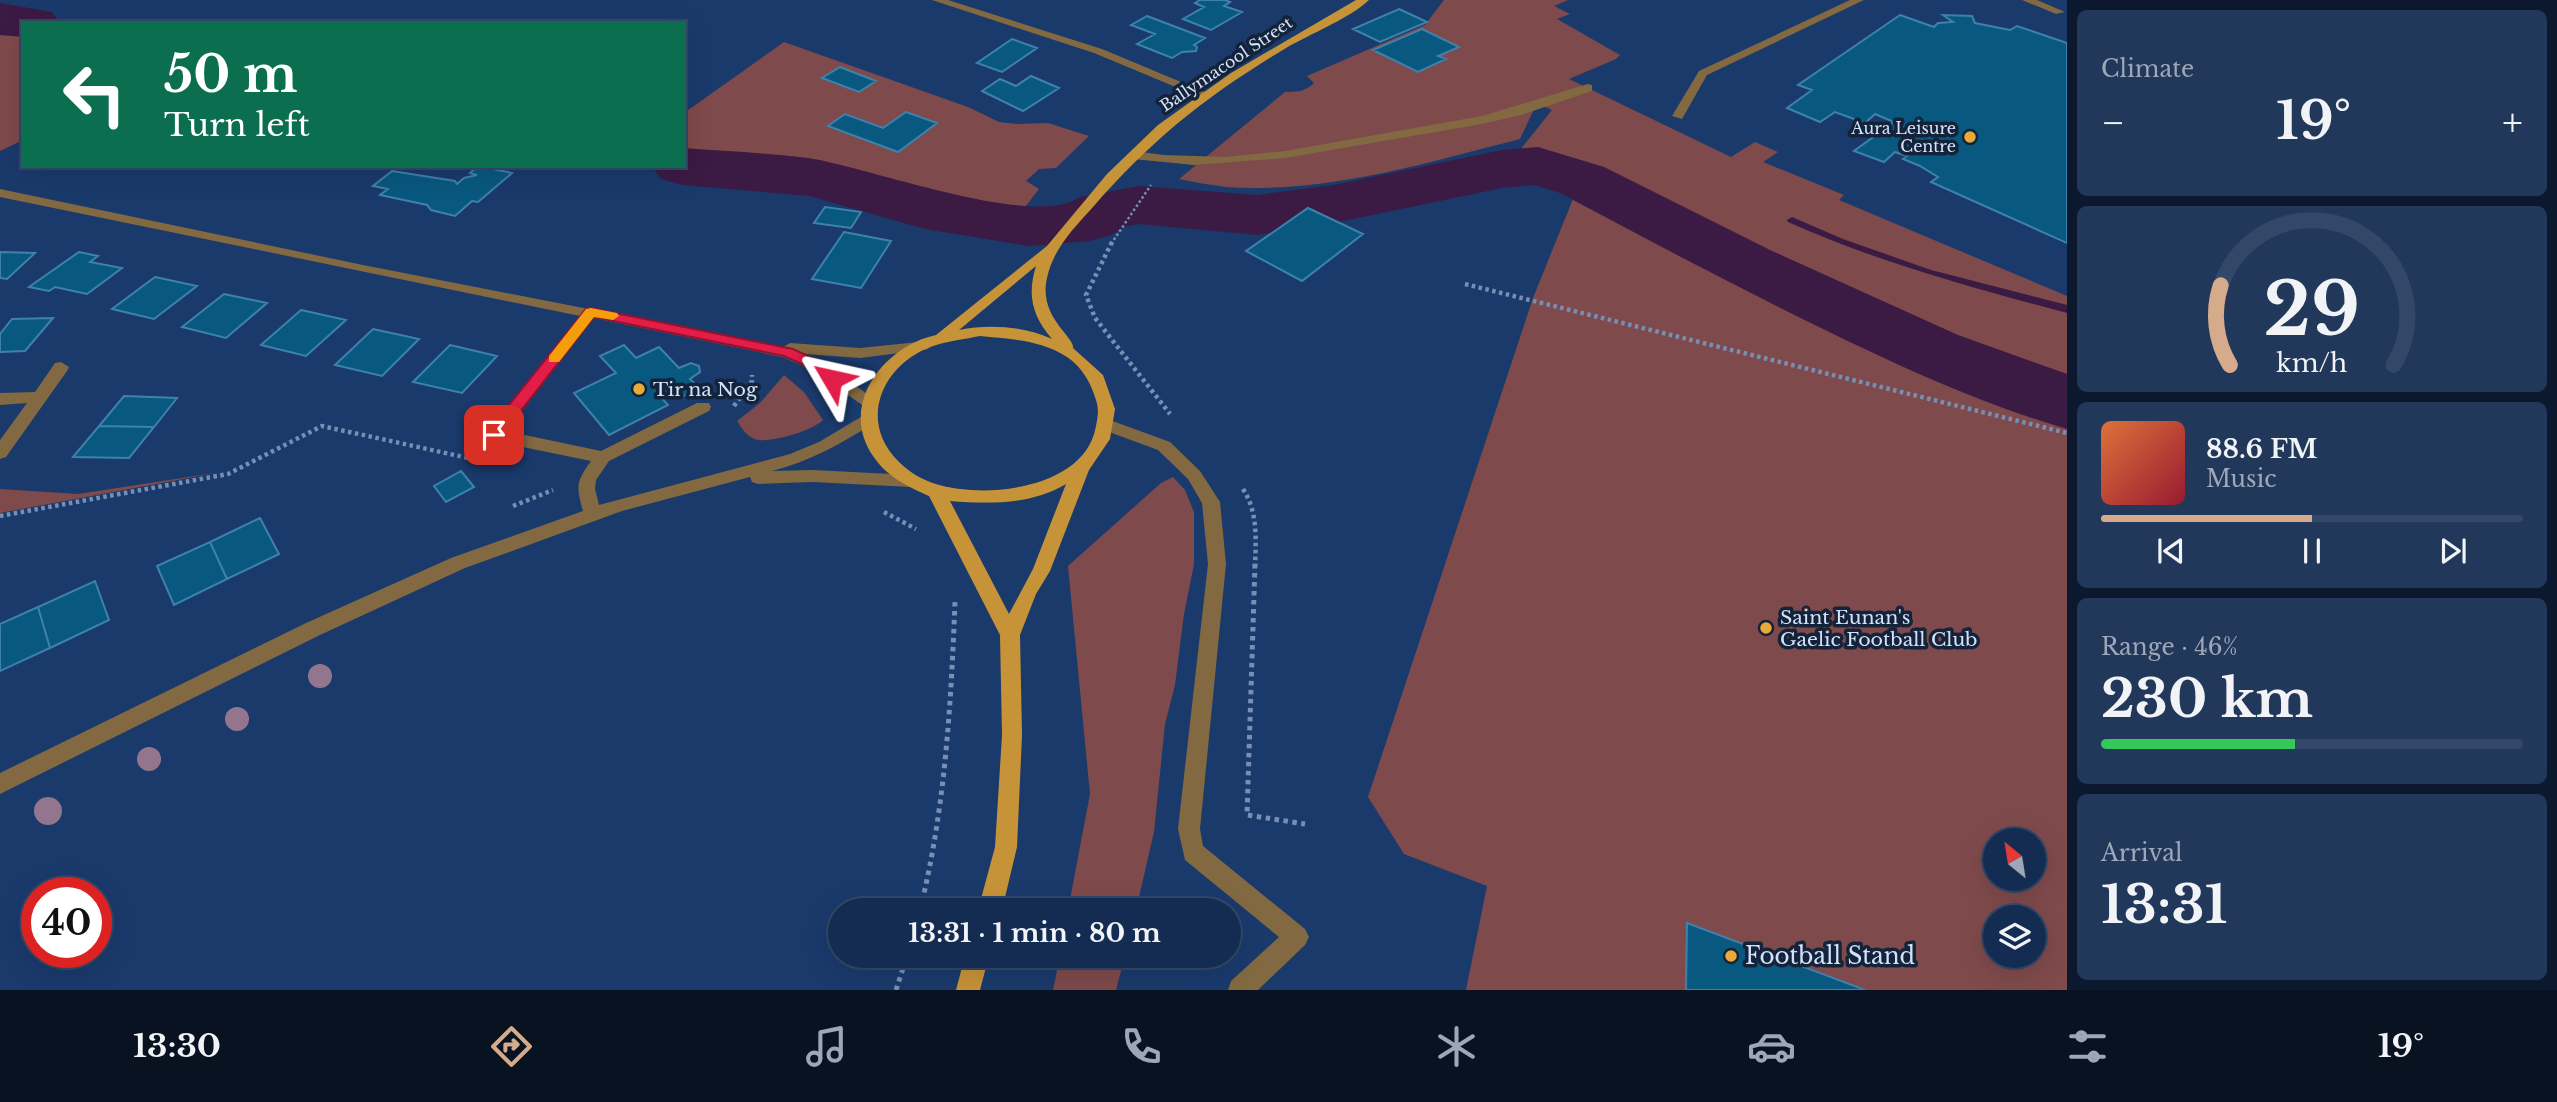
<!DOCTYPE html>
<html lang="en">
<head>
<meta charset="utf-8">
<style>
  body { margin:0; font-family:"Libre Baskerville",serif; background:#21385b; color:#f1f3f6; height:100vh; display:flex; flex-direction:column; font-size:26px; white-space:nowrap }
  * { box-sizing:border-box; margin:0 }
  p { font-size:23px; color:#9da7b7 }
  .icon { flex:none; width:38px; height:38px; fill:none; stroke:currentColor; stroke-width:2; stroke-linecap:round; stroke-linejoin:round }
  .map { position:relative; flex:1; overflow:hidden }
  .sheet { display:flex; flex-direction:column; gap:10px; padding:10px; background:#0b182d; width:490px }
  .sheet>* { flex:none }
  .guide { position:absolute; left:21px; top:21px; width:665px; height:147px; border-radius:0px; box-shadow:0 7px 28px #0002,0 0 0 2px #334868; background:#0b6e4f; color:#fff; overflow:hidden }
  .needle { width:46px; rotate:330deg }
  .buttons { position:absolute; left:1983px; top:828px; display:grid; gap:14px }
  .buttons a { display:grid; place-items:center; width:63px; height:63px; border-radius:50%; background:#142c51; box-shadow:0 7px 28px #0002,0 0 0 2px #334868; font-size:35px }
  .speed { position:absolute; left:21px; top:877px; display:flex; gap:14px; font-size:35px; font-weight:700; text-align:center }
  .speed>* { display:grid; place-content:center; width:91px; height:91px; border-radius:50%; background:#142c51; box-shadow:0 7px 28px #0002,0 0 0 2px #334868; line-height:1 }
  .speed .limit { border:10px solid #d22; background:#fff; color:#111 }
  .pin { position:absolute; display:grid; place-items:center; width:60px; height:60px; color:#fff; margin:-30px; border-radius:14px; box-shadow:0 4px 10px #0006 }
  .me { position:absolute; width:77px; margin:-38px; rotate:306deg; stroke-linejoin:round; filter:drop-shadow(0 0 5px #0008) }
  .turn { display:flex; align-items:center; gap:24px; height:147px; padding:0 28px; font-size:32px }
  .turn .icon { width:91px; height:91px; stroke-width:2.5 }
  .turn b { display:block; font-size:49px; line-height:60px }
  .big { font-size:52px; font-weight:700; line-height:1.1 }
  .sheet .card { flex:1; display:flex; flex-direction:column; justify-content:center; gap:10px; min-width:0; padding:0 24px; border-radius:10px; background:#21385b }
  .sheet .dial { align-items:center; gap:0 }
  .dial svg { height:182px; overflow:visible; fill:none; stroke:#334868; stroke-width:7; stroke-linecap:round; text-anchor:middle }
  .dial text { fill:#f1f3f6; stroke:none }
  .song { display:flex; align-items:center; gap:21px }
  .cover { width:84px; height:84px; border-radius:10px; background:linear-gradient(135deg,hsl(20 70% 55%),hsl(350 70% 35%)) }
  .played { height:7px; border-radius:4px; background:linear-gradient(90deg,#d6ab8b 50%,#334868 50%) }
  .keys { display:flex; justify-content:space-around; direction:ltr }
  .heat { display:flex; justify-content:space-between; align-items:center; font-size:38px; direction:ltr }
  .charge { height:10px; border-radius:5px; background:linear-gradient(90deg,#34c759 46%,#334868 0) }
  .trip { position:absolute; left:828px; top:898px; width:413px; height:70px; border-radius:35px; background:#142c51; box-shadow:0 7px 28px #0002,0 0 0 2px #334868; font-weight:700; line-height:70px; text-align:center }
  .tab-bar { display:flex; height:112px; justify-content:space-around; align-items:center; background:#081220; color:#9da7b7 }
  .tab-bar .icon { width:49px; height:49px }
  .tab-bar .selected { color:#d6ab8b }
  .tab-bar b { font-size:32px; color:#f1f3f6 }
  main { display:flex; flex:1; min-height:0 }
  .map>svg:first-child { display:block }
  .green { fill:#7f4a4c; fill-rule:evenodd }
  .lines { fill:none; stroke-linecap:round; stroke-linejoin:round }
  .stream { fill:#3b1a44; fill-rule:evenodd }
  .river { fill:#3b1a44; fill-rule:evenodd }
  .building { fill:#09587f; stroke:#3e82ab; stroke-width:2 }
  .path-far2 { stroke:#778fb4; stroke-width:2.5; stroke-dasharray:2.5 2.5; stroke-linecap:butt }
  .path-far1 { stroke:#778fb4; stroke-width:4.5; stroke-dasharray:3.5 3.5; stroke-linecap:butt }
  .path { stroke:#778fb4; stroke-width:5; stroke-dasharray:4.5 4.5; stroke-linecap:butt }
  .minor { fill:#826941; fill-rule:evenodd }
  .major { fill:#c79338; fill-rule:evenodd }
  .tree { fill:#93768e }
  .route { fill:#e11d48; stroke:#92132f; stroke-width:2 }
  .slow { fill:#f59e0b }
  .poi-dot { fill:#e9ab38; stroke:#142339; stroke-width:2.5 }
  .labels { text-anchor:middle; stroke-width:7; stroke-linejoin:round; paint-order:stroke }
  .far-street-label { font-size:16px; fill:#d2e2fa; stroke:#142339 }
  .far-poi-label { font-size:16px; fill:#d2e2fa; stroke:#142339; text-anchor:end }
  .poi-label { font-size:19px; fill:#d2e2fa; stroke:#142339; text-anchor:start }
  .near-poi-label { font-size:23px; fill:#d2e2fa; stroke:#142339; text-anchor:start }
</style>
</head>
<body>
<main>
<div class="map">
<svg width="2067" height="990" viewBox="0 0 2067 990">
  <rect width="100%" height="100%" fill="#1a3a6c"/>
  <path class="green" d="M1444 0H1568L1554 6 1570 14 1557 19 1620 55 1616 59 1569 79 1731 157 1755 142 1778 152 1763 162 1844 195 1839 200 2067 296V990H1466L1487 886 1404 854 1368 797 1533 298 1577 189C1672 244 1769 295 1870 338 1908 355 1949 376 1991 377L1746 265 1582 180 1538 166 1520 150 1552 110 1537 103 1520 139C1426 163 1325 194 1226 187 1210 185 1194 182 1179 179L1285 92C1296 92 1305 92 1314 83L1307 76 1425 25ZM1995 840H2034V878H1995ZM1995 917H2034V956H1995Z
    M0 19 34 23H23V140L0 151Z
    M784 42 968 107 999 122 1017 124 1048 123 1089 136 1056 168 1039 169 1026 181 1039 189 1025 207 1015 209 817 164 708 157 684 152V113Z
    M784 375 804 392 823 420C812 431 773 442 758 440 748 438 742 429 737 421L760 403Z
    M221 472 0 513V489L78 494Z
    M1173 477 1185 490 1194 512V564L1184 614 1175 685 1165 724 1154 832 1136 910H1068L1090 794 1068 566 1161 483Z
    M1060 956H1125L1116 990H1053Z"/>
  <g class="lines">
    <path class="stream" d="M1792 217 1843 239 1931 270 2067 305V313C1970 287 1880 263 1788 222L1787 220Z"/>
    <path class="river" d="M0 3 52 12 60 23H23V37L0 35Z
      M1538 147 1604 167 1770 250 1958 335 2067 374V429C1981 404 1901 367 1821 328 1733 285 1646 239 1560 193L1534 185 1502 188 1334 223 1257 235 1139 224 1123 227 1112 235 1089 241 1029 246 925 229 809 196 683 185 661 179 652 166H684V148C725 151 767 153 808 158 866 166 1033 230 1080 197L1139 186 1257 195 1334 185 1502 150Z"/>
  </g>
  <path class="building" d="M1200 0H1225L1230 2 1224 6 1242 12 1211 30 1183 19 1204 7 1195 3Z
    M1399 9 1427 22 1380 42 1353 29Z
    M1900 15 1934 27 1938 23 1953 22 1943 15 1972 16 1975 23 2010 30 2017 26 2067 43V243L1931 182 1938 177 1920 166 1903 159 1907 156 1895 152 1884 162 1854 151 1894 122 1875 114 1865 123 1835 112 1820 122 1787 108 1812 90 1798 85Z
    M1147 16 1205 38 1194 45 1197 47 1196 51 1182 52 1172 58 1137 44 1155 34 1131 25Z
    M1422 29 1459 47 1438 56 1446 59 1418 72 1373 50Z
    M1012 39 1037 48 1002 72 977 63Z
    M840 67 876 81 859 92 822 78Z
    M1031 76 1059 88 1023 111 982 91 1000 79 1016 86Z
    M906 112 937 123 898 152 828 126 845 114 883 128Z
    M478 166 512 173 478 202 472 201 455 216 431 210 427 205 380 195 388 189 373 186 392 171 455 181 457 184 464 178 477 175 470 173Z
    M825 207 861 212 851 228 814 223Z
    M1308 208 1363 234 1302 281 1246 251Z
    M844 232 891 241 861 288 812 279Z
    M0 252 35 253 7 279 0 278Z
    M79 252 98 256 90 262 122 268 87 294 55 287 49 291 29 287Z
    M155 277 197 286 154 319 112 309Z
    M224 294 267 303 226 338 182 327Z
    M301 310 346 320 306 356 261 345Z
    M53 318 25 351 0 352V334L12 319Z
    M373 329 419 339 382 376 335 365Z
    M450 345 497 356 462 393 413 382Z
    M624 345 636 358 659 347 679 368 691 363 699 366 700 372 690 379 699 388 681 397 674 390 660 396 668 405 609 435 574 393 616 373 600 356Z
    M124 396 177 398 154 427 99 426Z
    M99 426 154 427 129 458 73 457Z
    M461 471 474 487 446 502 434 486Z
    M260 518 279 554 227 579 210 542Z
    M210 542 227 579 174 605 157 566Z
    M95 581 109 620 50 648 38 607Z
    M38 607 50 648 0 671V624Z
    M1687 923 1865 990H1686Z"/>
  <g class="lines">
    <path class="path-far2" d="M1111 244 1151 185"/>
    <path class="path-far1" d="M1112 242 1086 295 1095 318 1170 414
      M1465 284 2067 433
      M734 406 752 381V375
      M1243 489C1258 512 1256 539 1255 566
      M513 506 553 490
      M884 512 916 529
      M0 516 228 474 322 426 473 459"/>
    <path class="path" d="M1255 564 1247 815 1305 824
      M920 910C945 810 951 705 955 602
      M896 990 907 956"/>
    <path class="minor" d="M932 0H948L1102 49 1212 95 1202 98 1094 53Z
      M1850 0H1864L1707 75 1682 119 1672 116 1699 71Z
      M2022 0H2037L2065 12 2056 14Z
      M1588 84 1592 85V91L1521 115 1482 124 1285 158 1194 165 1133 159 1127 155 1133 151 1164 155 1225 157 1285 151 1482 116Z
      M0 189 363 265 783 347 790 343 860 348 928 341 931 345 928 349 923 350 860 358 805 354 822 361 874 399 876 403 868 409 810 369 783 357 594 318 506 431 601 451 697 403H709L711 407 709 411 609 461 596 480 595 489 599 505 790 454 819 442 866 414 872 416 874 420 872 424C839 445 810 461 772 471L813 470 911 475 917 477 920 481 917 485 911 487 813 482 758 484 752 482 750 477 622 511 465 568 320 635 0 794V773L306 623 451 558 583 511C576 486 576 482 591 461L494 441 486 435 580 316 0 197Z
      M61 362 69 367 67 371 6 457 0 459V440L27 403 0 405V393L35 392 55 363Z
      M1107 419 1170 442 1200 471 1220 502 1226 564 1200 829 1203 846 1305 929 1309 937 1305 945 1258 990H1228L1231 981 1279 937 1185 860 1178 829 1208 564 1202 503 1188 479 1158 450 1101 429 1099 425 1101 421Z"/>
    <path class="major" d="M1356 0H1369C1350 18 1310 34 1286 48 1208 95 1153 138 1093 207 1074 228 1053 249 1047 278 1038 317 1075 337 1073 348L1103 375 1115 409 1110 439 1089 470 1050 571 1036 594 1020 635 1022 735 1017 847 1002 910H978L995 847 1002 735 1000 635 929 496C907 486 887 477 873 456 838 405 884 346 936 335L1047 246 1107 174 1158 125 1231 73ZM1036 266C1027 295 1032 316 1052 339 1024 326 989 324 959 330ZM980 336C1010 339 1041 340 1067 357 1082 367 1091 383 1096 400 1099 409 1098 416 1096 426 1087 479 1016 493 971 490 943 488 919 482 899 462 857 421 882 364 933 346 948 341 965 339 980 336ZM1066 484 1033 569 1009 614 950 501C989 504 1031 505 1066 484Z
      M965 956H989L980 990H956Z"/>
  </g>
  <g class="tree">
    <circle cx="320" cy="676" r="12"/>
    <circle cx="237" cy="719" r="12"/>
    <circle cx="149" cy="759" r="12"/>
    <circle cx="48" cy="811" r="14"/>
  </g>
  <path class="route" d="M591 308 793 349 821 362 840 379 838 383H827L811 368 784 356 594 317 499 439H488L486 435 488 431 586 309Z"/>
  <path class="slow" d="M591 308 617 313 619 316 613 320 594 317 559 362H549V356L586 309Z"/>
  <g class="poi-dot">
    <circle cx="1970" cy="137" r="7"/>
    <circle cx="639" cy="389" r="7"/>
    <circle cx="1766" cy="628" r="7"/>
    <circle cx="1731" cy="956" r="7"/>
  </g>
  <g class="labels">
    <g class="far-street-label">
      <text transform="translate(1226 64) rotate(-34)" y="6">Ballymacool Street</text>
    </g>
    <g class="far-poi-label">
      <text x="1956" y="134">Aura Leisure<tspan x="1956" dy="18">Centre</tspan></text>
    </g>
    <g class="poi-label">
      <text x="653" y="396">Tir na Nog</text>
      <text x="1780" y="624">Saint Eunan's<tspan x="1780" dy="22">Gaelic Football Club</tspan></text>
    </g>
    <g class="near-poi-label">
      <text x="1745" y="964">Football Stand</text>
    </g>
  </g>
</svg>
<div class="buttons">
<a><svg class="needle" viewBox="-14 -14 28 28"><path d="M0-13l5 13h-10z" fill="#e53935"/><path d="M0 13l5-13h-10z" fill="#9da7b7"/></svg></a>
<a><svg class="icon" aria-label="layers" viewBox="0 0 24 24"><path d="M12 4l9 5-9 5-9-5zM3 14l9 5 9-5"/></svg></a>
</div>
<div class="speed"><div class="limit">40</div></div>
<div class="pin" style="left:494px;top:435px;background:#d93025"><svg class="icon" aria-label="arrive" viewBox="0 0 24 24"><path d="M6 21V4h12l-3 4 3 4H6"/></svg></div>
<svg class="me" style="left:832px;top:379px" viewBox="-20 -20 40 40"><path d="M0-17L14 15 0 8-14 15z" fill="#e11d48" stroke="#fff" stroke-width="4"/></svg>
<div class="trip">13:31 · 1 min · 80 m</div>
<div class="guide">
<div class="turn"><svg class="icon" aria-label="left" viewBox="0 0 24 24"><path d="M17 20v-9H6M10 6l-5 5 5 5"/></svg><div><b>50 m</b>Turn left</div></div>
</div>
</div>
<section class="sheet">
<div class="card"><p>Climate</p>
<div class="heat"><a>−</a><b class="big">19°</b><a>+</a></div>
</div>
<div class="card dial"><svg viewBox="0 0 100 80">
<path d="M14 69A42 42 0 1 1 86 69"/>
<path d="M14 69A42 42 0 0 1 10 34" stroke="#d6ab8b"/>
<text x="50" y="56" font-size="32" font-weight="700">29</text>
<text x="50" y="72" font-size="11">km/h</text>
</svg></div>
<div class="card">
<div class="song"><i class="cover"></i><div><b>88.6 FM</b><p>Music</p></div></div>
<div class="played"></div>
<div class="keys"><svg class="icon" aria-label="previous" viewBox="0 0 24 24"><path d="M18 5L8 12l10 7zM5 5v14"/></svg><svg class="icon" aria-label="pause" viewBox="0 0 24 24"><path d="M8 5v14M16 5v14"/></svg><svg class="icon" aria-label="next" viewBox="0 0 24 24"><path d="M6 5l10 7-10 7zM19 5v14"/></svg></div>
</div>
<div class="card"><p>Range · 46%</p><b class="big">230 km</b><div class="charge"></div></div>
<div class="card"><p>Arrival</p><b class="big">13:31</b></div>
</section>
</main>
<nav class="tab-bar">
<b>13:30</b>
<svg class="icon selected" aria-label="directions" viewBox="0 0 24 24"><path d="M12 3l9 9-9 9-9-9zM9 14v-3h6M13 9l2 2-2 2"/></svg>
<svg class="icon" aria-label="music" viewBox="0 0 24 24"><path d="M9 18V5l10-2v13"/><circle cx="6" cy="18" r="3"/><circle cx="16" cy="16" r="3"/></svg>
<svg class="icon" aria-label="phone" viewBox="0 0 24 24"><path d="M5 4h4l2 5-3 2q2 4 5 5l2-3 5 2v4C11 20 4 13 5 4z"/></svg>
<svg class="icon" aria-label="climate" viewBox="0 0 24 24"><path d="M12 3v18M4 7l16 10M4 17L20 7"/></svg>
<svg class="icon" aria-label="car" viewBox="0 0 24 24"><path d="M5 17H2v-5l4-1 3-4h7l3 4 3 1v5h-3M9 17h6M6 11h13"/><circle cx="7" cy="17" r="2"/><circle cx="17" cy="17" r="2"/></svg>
<svg class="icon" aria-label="filters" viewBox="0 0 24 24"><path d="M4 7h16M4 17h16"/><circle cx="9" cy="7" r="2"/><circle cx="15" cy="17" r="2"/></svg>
<b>19°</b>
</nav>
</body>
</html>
